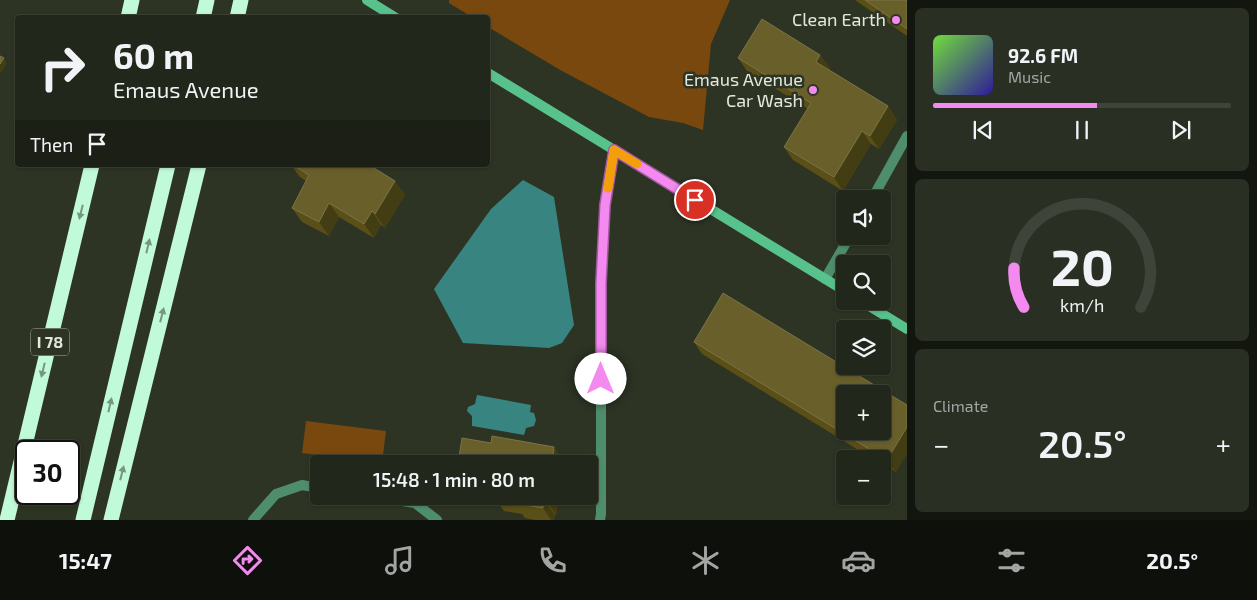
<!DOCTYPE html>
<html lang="en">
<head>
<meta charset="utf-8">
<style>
  body { margin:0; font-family:"Exo 2",sans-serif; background:#2a2f24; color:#f1f3f6; height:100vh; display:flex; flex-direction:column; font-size:19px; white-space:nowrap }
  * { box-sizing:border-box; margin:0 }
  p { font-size:16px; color:#a2a5a3 }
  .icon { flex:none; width:28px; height:28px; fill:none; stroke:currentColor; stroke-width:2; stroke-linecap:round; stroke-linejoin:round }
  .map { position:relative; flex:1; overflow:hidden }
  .details { display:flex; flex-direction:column; gap:8px; padding:8px; background:#13150f; width:350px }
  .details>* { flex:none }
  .hud { position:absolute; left:15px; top:15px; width:475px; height:152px; border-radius:5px; box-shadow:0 1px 4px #0004,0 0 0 1px #3f443a; background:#22271b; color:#f1f3f6; overflow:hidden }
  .controls { position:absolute; left:836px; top:190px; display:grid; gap:10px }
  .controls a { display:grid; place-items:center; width:55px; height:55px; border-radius:5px; background:#22271b; box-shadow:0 1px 4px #0004,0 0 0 1px #3f443a; font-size:25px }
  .speed { position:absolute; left:15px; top:440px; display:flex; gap:10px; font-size:25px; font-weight:700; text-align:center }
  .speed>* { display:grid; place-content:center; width:65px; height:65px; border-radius:50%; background:#22271b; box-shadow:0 1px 4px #0004,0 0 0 1px #3f443a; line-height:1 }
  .speed .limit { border:2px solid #111; border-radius:8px; background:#fff; color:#111 }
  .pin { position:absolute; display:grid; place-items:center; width:42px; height:42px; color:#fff; margin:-21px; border:2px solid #fff; border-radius:50%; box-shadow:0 1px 5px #0007 }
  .me { position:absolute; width:55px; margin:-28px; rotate:0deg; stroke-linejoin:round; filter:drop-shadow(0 0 4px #0008) }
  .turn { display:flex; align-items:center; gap:18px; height:105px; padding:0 15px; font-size:22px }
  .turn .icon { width:65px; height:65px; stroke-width:2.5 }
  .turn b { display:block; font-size:35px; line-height:42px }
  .then { display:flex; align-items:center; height:48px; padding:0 15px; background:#0003; gap:10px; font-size:19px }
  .big { font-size:38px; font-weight:600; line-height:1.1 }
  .details .tile { flex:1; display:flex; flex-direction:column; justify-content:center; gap:8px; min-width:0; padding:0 18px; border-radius:8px; background:#2a2f24 }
  .details .dial { align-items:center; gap:0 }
  .dial svg { height:130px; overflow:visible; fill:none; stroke:#3f443a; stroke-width:7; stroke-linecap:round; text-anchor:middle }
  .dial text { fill:#f1f3f6; stroke:none }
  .song { display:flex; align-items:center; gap:15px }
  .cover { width:60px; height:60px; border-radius:8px; background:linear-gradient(135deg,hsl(100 70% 55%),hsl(250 70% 35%)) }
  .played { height:5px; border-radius:2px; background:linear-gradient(90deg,#f489f0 55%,#3f443a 55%) }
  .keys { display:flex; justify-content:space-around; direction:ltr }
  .heat { display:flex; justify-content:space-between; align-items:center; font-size:28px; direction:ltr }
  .trip { position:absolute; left:310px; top:455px; width:288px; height:50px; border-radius:5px; background:#22271b; box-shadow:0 1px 4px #0004,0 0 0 1px #3f443a; font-weight:600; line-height:50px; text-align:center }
  .tabs { display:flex; height:80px; justify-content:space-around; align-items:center; background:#0e100b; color:#a2a5a3 }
  .tabs .icon { width:35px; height:35px }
  .tabs .current { color:#f489f0 }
  .tabs b { font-size:22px; color:#f1f3f6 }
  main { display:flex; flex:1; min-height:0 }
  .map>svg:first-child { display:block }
  .green { fill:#79480f }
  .water { fill:#388481 }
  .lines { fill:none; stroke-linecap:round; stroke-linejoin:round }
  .lane { stroke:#4f8e6d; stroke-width:10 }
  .street { stroke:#4f8e6d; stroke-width:10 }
  .secondary { stroke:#58c28d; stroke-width:10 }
  .highway { stroke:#c0fad8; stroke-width:15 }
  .wall { fill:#5a4f16 }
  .shaded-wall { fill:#423d13 }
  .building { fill:#695f2b; stroke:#7c7447; fill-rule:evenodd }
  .oneway { fill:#76977e }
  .route-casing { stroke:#9f599c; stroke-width:12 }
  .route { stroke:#f489f0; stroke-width:9 }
  .slow { stroke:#f59e0b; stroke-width:9 }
  .poi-dot { fill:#f489f0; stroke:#2d3424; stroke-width:2 }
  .labels { text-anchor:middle; stroke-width:5; stroke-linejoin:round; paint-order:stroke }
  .shield { fill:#2d3424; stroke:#acb2a6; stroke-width:1 }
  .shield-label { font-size:16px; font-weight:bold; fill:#e3e8dd }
  .poi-label { font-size:18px; fill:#e3e8dd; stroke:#2d3424; text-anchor:end }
</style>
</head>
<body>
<main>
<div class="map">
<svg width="907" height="520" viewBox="0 0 907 520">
  <rect width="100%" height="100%" fill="#2d3424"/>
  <path class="green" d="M449 0H730L711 44 703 130 683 123 649 117 562 71 488 27V18L472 17 449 3Z
    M306 421 386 431 382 463 302 453Z"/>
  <path class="water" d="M523 180 554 197 574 325 562 343 549 348 463 343 434 289 491 209Z
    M477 395 531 405 530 412 534 413 536 420 534 426 526 428 524 435 472 426V416L467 411 468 407 475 404Z"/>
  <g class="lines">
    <path class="lane" d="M872 199 907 136
      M825 279 850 236
      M371 496 415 503 437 520
      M253 520 276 494 302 485 319 488"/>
    <path class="street" d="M600 520 601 514V283L605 205 614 150"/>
    <path class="secondary" d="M367 0 396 18
      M488 73 845 291
      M861 301 907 329"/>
    <path class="highway" d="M128 18 132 0
      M203 18 207 0
      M237 18 241 0
      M7 520 92 165
      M83 520 168 165
      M111 520 199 165"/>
  </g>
  <path class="wall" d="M855 0H907V36Z
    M820 55 830 68 829 70 888 106 897 120 879 149 871 144 843 191 793 160 784 147 808 109 747 71 738 58Z
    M291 165H369L395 181 405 195 385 228 381 225 374 238 339 217 329 236 302 222 292 208 306 181 300 177Z
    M694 342 907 405 896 472 882 464V459H873L702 354Z
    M489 496H559L556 515H555L554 520H535L525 518 522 514 504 511 499 504 494 503Z"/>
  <path class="shaded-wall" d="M820 55 830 68 825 75 816 62Z
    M4 58 7 63 0 74V64Z
    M888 106 897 120 879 149 870 136Z
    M862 131 871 144 843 191 834 177Z
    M395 181 405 195 385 228 375 214Z
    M329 203 339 217 329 236 319 222Z
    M372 211 381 225 374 238 364 224Z
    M907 427V454L896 472 887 460Z
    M554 447 565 462V464H552Z
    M546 496H559L556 515 546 500Z
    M544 500 555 515 554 520H551L543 508Z"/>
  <path class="building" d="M865 0H907V29Z
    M762 19 820 55 816 62 888 106 870 136 862 131 834 177 784 147 811 103 738 58Z
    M0 56 4 58 0 64Z
    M293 165H369L395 181 375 214 372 211 364 224 329 203 319 222 292 208 309 175Z
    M723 293 907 405V427L887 460 694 342ZM845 394H882V431H845Z
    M492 436 554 447 552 464H458L462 438 491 443Z
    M494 496H546V500H544L543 508 514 503 515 500Z"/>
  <defs><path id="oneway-solid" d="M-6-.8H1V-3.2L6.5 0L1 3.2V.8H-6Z" transform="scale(1.25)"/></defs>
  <g class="oneway">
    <use href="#oneway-solid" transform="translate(81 212) rotate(104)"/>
    <use href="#oneway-solid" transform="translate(148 246) rotate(-77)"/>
    <use href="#oneway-solid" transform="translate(162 315) rotate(-76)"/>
    <use href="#oneway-solid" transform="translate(43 370) rotate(104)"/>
    <use href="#oneway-solid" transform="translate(110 405) rotate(-77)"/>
    <use href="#oneway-solid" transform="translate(122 473) rotate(-76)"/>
  </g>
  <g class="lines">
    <g class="route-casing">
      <path id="route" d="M601 379V283L605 205 614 150 695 200"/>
    </g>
    <use href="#route" class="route"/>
    <path class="slow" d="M608 188 614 150 637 164"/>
  </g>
  <g class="poi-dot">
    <circle cx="896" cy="20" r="5"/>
    <circle cx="813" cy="90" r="5"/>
  </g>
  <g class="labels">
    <rect class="shield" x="31" y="328.5" width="38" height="27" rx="4"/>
    <g class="shield-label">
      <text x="50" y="348">I 78</text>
    </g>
    <g class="poi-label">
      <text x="886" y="26">Clean Earth</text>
      <text x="803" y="86">Emaus Avenue<tspan x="803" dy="21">Car Wash</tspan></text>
    </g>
  </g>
</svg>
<div class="controls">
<a><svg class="icon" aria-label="sound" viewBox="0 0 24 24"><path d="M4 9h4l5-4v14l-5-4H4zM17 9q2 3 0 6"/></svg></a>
<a><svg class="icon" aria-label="search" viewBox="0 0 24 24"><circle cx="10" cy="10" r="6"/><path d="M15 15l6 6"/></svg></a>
<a><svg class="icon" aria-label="layers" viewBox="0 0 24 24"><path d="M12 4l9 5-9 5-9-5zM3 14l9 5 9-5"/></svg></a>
<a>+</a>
<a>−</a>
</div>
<div class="speed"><div class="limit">30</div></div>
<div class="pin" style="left:695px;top:200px;background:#d93025"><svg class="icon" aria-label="arrive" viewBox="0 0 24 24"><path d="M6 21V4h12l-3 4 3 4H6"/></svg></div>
<svg class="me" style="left:601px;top:379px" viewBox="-20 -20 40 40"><circle r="19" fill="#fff"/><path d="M0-13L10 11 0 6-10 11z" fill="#f489f0"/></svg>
<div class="trip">15:48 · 1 min · 80 m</div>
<div class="hud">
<div class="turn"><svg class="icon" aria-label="right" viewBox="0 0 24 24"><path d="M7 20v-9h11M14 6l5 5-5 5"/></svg><div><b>60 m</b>Emaus Avenue</div></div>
<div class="then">Then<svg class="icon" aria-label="arrive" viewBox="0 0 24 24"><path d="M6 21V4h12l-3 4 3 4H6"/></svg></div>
</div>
</div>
<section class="details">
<div class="tile">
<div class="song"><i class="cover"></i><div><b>92.6 FM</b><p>Music</p></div></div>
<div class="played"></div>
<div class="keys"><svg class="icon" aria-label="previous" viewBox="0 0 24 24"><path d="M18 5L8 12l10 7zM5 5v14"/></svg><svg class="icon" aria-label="pause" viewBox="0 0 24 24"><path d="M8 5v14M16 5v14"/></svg><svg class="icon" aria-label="next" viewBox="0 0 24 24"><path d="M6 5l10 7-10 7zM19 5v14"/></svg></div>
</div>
<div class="tile dial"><svg viewBox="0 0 100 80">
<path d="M14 69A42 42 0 1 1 86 69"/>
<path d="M14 69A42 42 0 0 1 8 45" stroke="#f489f0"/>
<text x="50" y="56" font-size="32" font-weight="700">20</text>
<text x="50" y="72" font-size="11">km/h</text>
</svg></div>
<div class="tile"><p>Climate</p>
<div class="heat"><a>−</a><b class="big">20.5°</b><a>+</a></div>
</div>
</section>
</main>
<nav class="tabs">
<b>15:47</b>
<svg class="icon current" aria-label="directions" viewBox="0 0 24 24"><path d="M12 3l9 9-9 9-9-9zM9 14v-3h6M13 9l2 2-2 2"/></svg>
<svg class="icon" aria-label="music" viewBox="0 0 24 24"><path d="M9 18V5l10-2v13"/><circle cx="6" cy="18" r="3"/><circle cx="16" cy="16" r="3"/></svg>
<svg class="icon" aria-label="phone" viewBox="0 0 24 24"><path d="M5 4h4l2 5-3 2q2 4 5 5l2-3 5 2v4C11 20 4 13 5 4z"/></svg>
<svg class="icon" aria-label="climate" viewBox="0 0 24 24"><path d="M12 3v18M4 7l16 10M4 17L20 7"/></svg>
<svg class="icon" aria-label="car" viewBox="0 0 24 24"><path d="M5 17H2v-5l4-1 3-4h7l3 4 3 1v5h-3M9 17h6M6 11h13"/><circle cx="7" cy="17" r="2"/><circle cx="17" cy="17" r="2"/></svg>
<svg class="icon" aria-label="filters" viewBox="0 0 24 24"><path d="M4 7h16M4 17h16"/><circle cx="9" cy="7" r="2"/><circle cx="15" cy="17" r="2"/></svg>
<b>20.5°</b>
</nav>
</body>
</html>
